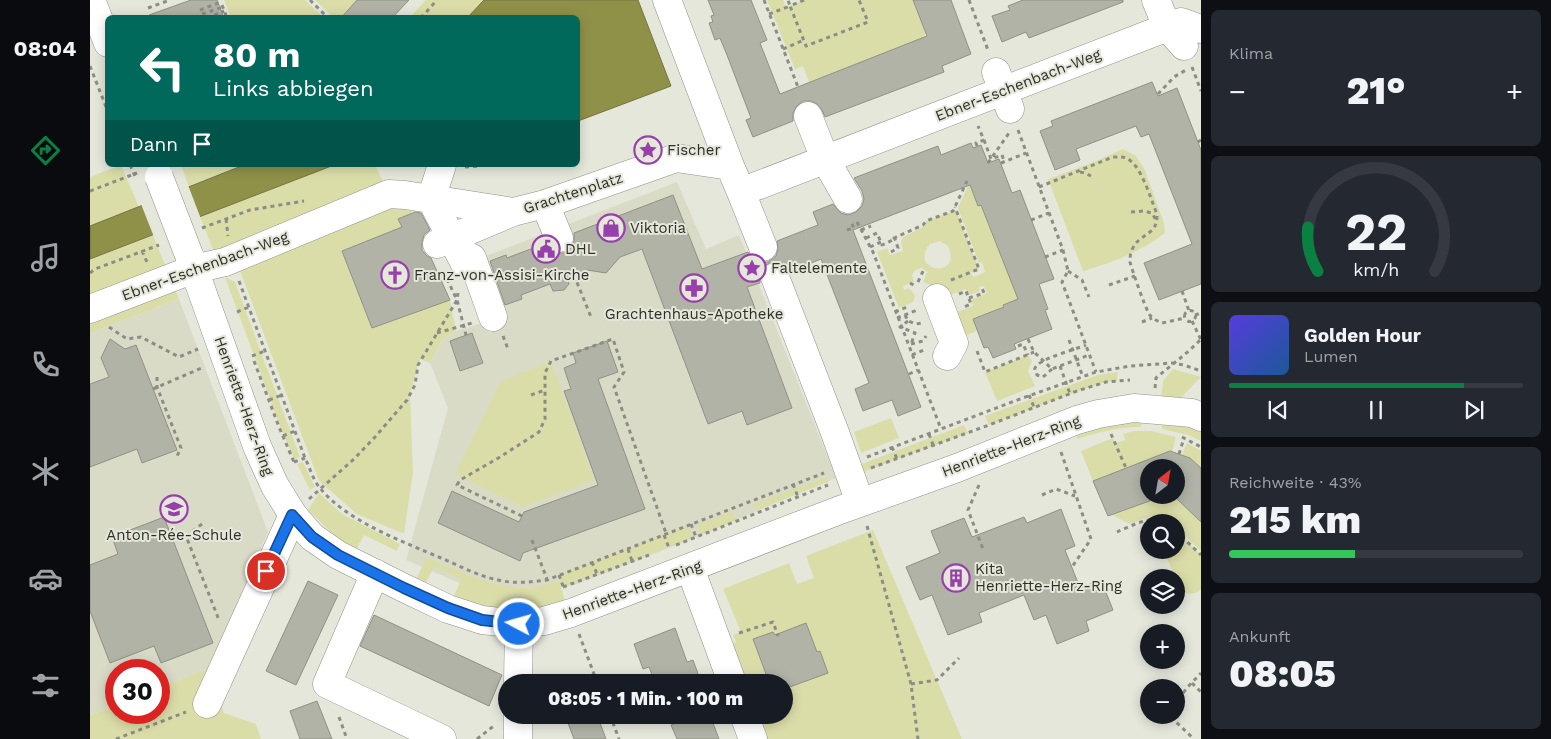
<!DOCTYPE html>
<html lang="de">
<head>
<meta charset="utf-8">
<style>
  body { margin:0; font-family:"Work Sans",sans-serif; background:#242831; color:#f1f3f6; height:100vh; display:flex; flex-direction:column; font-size:19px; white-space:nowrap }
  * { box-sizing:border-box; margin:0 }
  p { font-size:16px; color:#9ea1a6 }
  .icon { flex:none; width:28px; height:28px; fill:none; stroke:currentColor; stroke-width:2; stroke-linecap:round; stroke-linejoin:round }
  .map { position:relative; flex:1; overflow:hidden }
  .drawer { display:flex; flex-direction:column; gap:10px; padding:10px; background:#0d0f14; width:350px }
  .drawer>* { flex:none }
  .banner { position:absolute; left:15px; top:15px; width:475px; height:152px; border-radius:8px; box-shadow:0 2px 12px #0003; background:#00695c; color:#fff; overflow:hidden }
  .needle { width:32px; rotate:31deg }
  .controls { position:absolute; left:1050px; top:459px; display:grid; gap:10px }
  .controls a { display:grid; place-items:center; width:45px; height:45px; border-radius:50%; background:#171b24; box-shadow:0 2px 12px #0003; font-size:25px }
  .speed { position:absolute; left:15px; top:659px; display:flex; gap:10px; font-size:25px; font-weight:700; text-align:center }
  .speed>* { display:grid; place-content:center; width:65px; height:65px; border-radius:50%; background:#171b24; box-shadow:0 2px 12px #0003; line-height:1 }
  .speed .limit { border:8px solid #d22; background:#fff; color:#111 }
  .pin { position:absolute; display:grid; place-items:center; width:42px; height:42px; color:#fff; margin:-21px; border:2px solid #fff; border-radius:50%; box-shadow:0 1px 5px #0007 }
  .me { position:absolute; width:55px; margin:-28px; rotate:276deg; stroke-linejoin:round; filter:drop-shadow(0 0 4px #0008) }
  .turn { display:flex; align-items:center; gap:18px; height:105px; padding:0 25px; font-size:22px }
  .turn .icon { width:65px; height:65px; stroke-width:2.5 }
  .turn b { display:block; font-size:35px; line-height:42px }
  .then { display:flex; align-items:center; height:48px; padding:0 25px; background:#0003; gap:10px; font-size:19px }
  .big { font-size:38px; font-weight:800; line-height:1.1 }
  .drawer .widget { flex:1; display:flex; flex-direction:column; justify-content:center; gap:8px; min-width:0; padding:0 18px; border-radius:8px; background:#242831 }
  .drawer .dial { align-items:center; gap:0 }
  .dial svg { height:130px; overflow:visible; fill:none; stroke:#363941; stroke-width:7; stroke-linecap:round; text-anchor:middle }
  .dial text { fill:#f1f3f6; stroke:none }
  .song { display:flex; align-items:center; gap:15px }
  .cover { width:60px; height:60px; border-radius:8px; background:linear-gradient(135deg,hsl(250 70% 55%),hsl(210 70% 35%)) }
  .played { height:5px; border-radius:2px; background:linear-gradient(90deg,#0b8043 80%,#363941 80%) }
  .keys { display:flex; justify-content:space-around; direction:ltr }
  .heat { display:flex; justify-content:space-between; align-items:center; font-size:28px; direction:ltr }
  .charge { height:8px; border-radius:4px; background:linear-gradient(90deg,#34c759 43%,#363941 0) }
  .trip { position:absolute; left:408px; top:674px; width:295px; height:50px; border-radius:25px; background:#171b24; box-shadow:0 2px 12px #0003; font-weight:800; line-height:50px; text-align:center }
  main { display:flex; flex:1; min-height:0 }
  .dock { display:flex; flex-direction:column; width:90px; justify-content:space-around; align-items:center; background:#090b0e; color:#9ea1a6 }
  .dock .icon { width:35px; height:35px }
  .dock .active { color:#0b8043 }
  .dock b { font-size:22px; color:#f1f3f6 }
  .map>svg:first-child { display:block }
  .built { fill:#dadbc7 }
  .green { fill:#dbdda9; fill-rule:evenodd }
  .water { fill:#909148; stroke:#73743f }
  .pier { fill:#e6e7db }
  .building { fill:#b2b3a7; stroke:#909185 }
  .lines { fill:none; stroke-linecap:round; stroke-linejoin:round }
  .minor-casing { stroke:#929287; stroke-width:29 }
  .path { stroke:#8c8d84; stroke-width:3; stroke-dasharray:4 4; stroke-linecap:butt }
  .minor { stroke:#fff; stroke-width:28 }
  .minor-bridge-casing { stroke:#929287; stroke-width:29; stroke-linecap:butt }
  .minor-bridge { stroke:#fff; stroke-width:28 }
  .route-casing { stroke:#114b97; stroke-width:12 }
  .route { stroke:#1a73e8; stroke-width:9 }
  .labels { text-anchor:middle; stroke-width:4; stroke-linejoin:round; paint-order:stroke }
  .street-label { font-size:15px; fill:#2f2f2a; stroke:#e6e7db }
  .poi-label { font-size:15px; fill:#2f2f2a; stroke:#e6e7db; text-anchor:start }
</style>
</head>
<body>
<main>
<nav class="dock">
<b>08:04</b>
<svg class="icon active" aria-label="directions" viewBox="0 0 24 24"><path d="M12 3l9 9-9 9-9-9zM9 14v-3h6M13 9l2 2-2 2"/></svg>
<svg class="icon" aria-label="music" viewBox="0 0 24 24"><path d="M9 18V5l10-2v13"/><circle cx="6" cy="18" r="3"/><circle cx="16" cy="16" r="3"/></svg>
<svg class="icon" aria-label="phone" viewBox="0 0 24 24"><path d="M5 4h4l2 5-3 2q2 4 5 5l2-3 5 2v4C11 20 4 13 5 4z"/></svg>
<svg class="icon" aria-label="climate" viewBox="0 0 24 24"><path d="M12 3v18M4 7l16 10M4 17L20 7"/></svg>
<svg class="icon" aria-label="car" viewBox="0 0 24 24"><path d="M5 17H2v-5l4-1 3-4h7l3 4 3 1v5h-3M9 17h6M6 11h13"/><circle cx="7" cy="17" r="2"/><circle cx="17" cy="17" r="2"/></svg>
<svg class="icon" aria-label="filters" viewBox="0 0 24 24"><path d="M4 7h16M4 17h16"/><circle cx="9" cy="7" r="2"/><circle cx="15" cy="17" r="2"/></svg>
</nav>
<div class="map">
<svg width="1111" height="739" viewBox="0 0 1111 739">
  <rect width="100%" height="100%" fill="#e6e7db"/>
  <path class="built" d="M587 182 616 249 649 235 746 478 589 544 487 584 429 594 367 582 316 560 358 408 340 363 353 339 366 331 399 321 378 263Z
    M89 299 178 532 119 668 69 688V670H26V705L0 715V333Z"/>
  <path class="green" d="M134 0H215L233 17H141Z
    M225 0H267L253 16 254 18 243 17Z
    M336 0H394L378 17H320Z
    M677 0H693L696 7 714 0H823L836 33 829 43 823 42 719 82 713 66 705 69Z
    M1033 149 1046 156 1054 168 1074 223 1075 233C1049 253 1023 262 993 271L958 179 1001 163Z
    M31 165 49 207 0 226V177Z
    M91 165H154L99 187Z
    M244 165H285L299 194 315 195 322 214 309 219 312 227 252 251 282 328 360 300 366 331 353 339 340 363 330 359 320 394 323 472 314 534 267 514 229 481 143 252 126 257 110 217Z
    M879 184 888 205H891L928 299 913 305 914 307 883 319 887 331 867 339V312L883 306 881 300 897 293 894 286 889 287 890 291 879 295 876 289 860 295 848 289 850 285 848 283 846 287 833 282 837 272 832 268C827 268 824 271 822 275L824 282 813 286 814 290 818 288 822 291 825 296 823 302 809 308 787 252 797 248 800 255 813 251 811 242 813 237 835 226 836 221 866 210 889 269 880 273 884 277 895 272 892 262 889 263 868 208ZM850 241 858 246C874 279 817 273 840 244Z
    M63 235 89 299 0 333V259Z
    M135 277 145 282 210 457 204 459 190 426Z
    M938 355 942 361 938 371 945 386 907 401 895 372Z
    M461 361 504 480 433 507 365 474 411 381Z
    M1083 369 1111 377 1085 404 1070 406 1073 381Z
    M1028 372 1027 381 1016 382 980 394 899 425 895 416 1008 375Z
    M801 418 809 438 771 453 764 432Z
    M1052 419 1051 427C1026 427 1010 432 987 439V432Z
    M1072 421 1100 427 1111 432V441L1098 435 1072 429Z
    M874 425 878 433 767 474 764 467Z
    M1044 431H1061L1086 437 1082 452 1080 451 1003 481 991 451 1023 438 1025 443 1035 440 1033 434Z
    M1097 443 1111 451V468L1100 458 1092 455Z
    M213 462 225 487 220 490 207 464Z
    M736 477 738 482 665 510 663 504Z
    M229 493 252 514 310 544 307 551 274 535 266 550 243 534 218 510Z
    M1076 495H1083L1111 522V551L1086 527V522H1081L1072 515 1062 516 1039 524 1022 515Z
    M642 511 647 520 611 535 607 525Z
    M598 525 603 538 473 587 469 575Z
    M783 530 872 739H673L664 715H694V682H652L638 645 646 642 643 635 651 632 633 589 699 563 707 584 724 578 716 556Z
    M1086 531 1111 555V589C1107 594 1102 594 1096 593L1088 583 1073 550H1086Z
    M336 557C369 571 402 588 439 588 448 588 459 583 469 581L476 604C466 606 455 609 445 611 417 614 390 605 364 596L371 579 344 567 336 582 327 578Z
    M119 668 134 713 166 724 171 739H0V715L26 705V712H69V688Z"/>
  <path class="water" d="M394 0H548L581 86 488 121V18L378 17Z
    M154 165H244L0 259V226Z"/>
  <path class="pier" d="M98 185 111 219 64 237 51 204Z"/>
  <path class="building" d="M101 0H127L134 18H59V15Z
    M267 0H319L302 18H251Z
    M618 0H661L677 40 670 43 690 94 837 36 823 0H861L881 54 852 66 854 72 735 117 732 110 727 104 721 101H713L706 107 703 113V121L663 137 656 120 661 118 637 55 630 38 625 40 619 23 623 22 621 16 624 15Z
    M933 0H1033V2L939 38 936 32 912 42 902 16 920 10 918 6Z
    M1062 82 1068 96 1087 88 1111 150V284L1069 300 1054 263 1102 244 1059 134 1051 137 1046 126 986 149 990 160 965 170 950 131 963 126 961 121Z
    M881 143 883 148 891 145 898 163 909 159 922 193 930 190 964 279 949 284 958 309 955 310 962 329 924 344 926 349 903 358 898 347 894 348 883 319 914 307 913 305 928 299 891 205 888 206 880 185 763 230 831 407 808 416 802 400 773 411 765 389 779 383 731 259 700 272 695 265 688 262 679 263 673 268 670 274V283L657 287 702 408 657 425 652 411 618 424 552 249 530 257 516 273 497 270 477 277 479 284 474 290 463 291 460 284 431 295 432 299 415 305 400 261 416 255 417 258 454 244 460 251 466 253H474L482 247 484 241V233L583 195 612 269 658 252 664 260 670 262H678L686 256 688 249 687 241 728 225 723 212 743 204 751 213 758 215 766 212 772 206 774 199 772 191 764 178 848 146 851 155Z
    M325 212 331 213 340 230 334 235 332 242V250L337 256 341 258 360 300 282 328 252 251 312 227 308 219Z
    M382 333 393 363 370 371 360 341Z
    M20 339 35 349 46 345 87 450 52 463 47 449 0 467V384L19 377 11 358Z
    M517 341 528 372 508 379 555 509 433 553 430 561 348 523 362 491 429 522 434 512 508 485 474 391 481 389 474 368 486 363 483 353Z
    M1080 451 1100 458 1111 468V522L1083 495H1086V468H1059V495H1076L1018 516 1003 481Z
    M971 509 985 546 975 550 990 588 1011 580 1023 610 996 621 999 631 967 644 956 615 944 620 934 595 889 613 892 622 858 635 842 595 830 600 816 567 850 553 841 531 874 518 882 537 934 517 937 523Z
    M74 517 123 643 71 663 64 646 20 663 0 611V565L28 554 22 537Z
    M218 581 248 595 206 685 176 671Z
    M284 615 412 675 399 706 270 646Z
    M716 623 727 652 730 651 738 673 694 689V682H679L663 639 683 632 685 635Z
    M585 628 597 662 603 660 611 682H565L559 667 553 669 544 644Z
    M227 701 242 739H210L200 711Z
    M475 715H507L516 739H484Z
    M609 715H620L629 739H587L581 725Z"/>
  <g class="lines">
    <g class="minor-casing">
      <path id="minor" d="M1 0 18 43
        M577 0 640 166
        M1066 0 1077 27 1094 46
        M906 72 920 109
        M718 116 735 159 758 199
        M352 165 341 199 374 262
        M651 192 673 247
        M455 204 469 238
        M347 244 423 212
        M99 255 167 446 179 473 185 486 203 515 222 537 248 555 314 588 358 609 392 620 429 624 454 621 481 613 750 510 867 468 987 420 1008 414 1044 408 1102 413 1111 417
        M376 255 382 258 403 317
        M685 277 744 430 767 494
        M847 298 864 343 857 356
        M0 309 104 269 135 262 299 194 315 195 423 212 455 204 586 158 640 166 651 192 1091 22 1111 29
        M600 568 642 682
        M285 573 237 684 352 739
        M428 682 429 624
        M117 704 203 515
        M654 715 663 739
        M428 739V715"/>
    </g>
    <path class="path" d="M220 0 238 18
      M674 0 708 87
      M714 0 700 6 716 46 778 22 769 0
      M879 0 898 50
      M132 5 137 18
      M58 8 80 0
      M110 10 131 2
      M112 14 133 7
      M679 14 700 6 698 0
      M117 18 134 11
      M331 18 347 0
      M693 49 714 40
      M0 66 18 112
      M1102 67 1111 91
      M1068 94 1084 77 1096 70
      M928 130 973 250 978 271 972 282 1006 372
      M894 140 901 159 912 155 914 161
      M1108 142 1111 140
      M887 146 886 143 894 140 888 126
      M898 163 919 133
      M911 163 936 153
      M40 165 45 176
      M375 167 390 166V165
      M990 172 995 173 1001 176
      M949 187 1023 157C1029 157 1033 156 1038 159 1052 167 1061 200 1067 214 1068 237 1049 232 1042 250 1040 254 1040 258 1040 262 1043 273 1054 304 1059 314 1062 318 1067 321 1072 323L1095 318
      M0 191 47 173
      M1041 212 1054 211 1062 213 1067 222
      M136 219 138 236
      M941 220 959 213
      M767 222 783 252 851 429
      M112 228 160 210 214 201
      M757 230 764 228 762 224
      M771 230 781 226
      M776 238 787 233 792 245 805 239 804 238 833 225 836 221 863 211 877 181
      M780 247 791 242
      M52 251 57 262
      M801 252 808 248 805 239
      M955 257 973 250
      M978 271 992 280 999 297
      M0 273 5 269 69 245
      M484 275 501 317
      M357 279 367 300 376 335
      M861 280 889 269 865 207
      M149 281 215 458C220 468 223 480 230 488 256 521 314 542 351 558 370 566 388 576 408 580 424 584 440 582 457 580L734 473
      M828 282 834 269
      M820 283 827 287
      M1019 285 1045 276
      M1092 291 1099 311
      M869 294 876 291 881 304 874 307
      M879 298 894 293 892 288
      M1094.5 316a5.5 5.5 0 1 1 11 0a5.5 5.5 0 1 1-11 0Z
      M147 312 159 307
      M805 312 817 307
      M815 315 818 321 826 324 832 323
      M1105 315 1111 313
      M807 318 827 310
      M818 321 810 327 825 333 821 344
      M1102 321 1111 340
      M1052 322 1062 318
      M19 327 37 339 51 337 89 357 108 349
      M347 333 382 323
      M413 336 418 349
      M938 339 944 352 962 369 999 355
      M979 340 993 377
      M821 344 833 341 836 336
      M928 346 933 344 938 355
      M887 351 895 372 944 352
      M822 355 834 350
      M162 356 175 351
      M164 361 189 427 204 462
      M970 366 980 394
      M962 369 953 377 947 375C946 372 944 371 945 368 948 359 987 349 996 345
      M819 374 828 370
      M67 377V387L91 448 86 458
      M1065 388 1066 378C1081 365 1097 354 1111 339
      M63 389 114 367
      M441 395 455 390
      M939 395 944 407
      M179 400 192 395
      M839 434 843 445
      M1021 434 1036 468
      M193 436 205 431
      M1092 437 1111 447
      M802 447 807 459
      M971 452 1001 539 982 567
      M1089 454 1094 438
      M777 457 930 399 1006 372 1040 366 1082 363 1094 365 1111 371
      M204 462 215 458
      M781 468 899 425 987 391 1016 382 1040 380
      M703 484 708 497
      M889 485 878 510 893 549
      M952 495 966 489 985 496
      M219 499 264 459 285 437 317 400 325 385 328 365 367 300 368 293
      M432 516 367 485 370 480 410 457 449 432 455 419V373L461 361 523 339 534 372 524 387 576 533
      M112 524 96 536 129 620
      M601 524 606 537
      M777 526 821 684 828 739
      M1086 531 1111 555
      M1027 532C1041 526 1062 514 1077 522
      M574 535 579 548
      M442 540 457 579
      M586 545 738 485
      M538 549 542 561
      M502 562 507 574
      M469 575 473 586
      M473 587 559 555
      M649 633 683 622 688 636
      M489 634 507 682
      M1102 683 1111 692
      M821 684 847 680 869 658
      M1086 707C1090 693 1102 683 1111 673
      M520 715 529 739
      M1085 715 1086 722 1104 739
      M249 717 257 739
      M26 739 96 712
      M387 739 405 725"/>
    <use href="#minor" class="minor"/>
    <g class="minor-bridge-casing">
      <path id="minor-bridge" d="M69 177 99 255"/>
    </g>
    <use href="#minor-bridge" class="minor-bridge"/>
  </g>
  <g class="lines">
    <g class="route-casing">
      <path id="route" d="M176 571 202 515 222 537 248 555 314 588 358 608 392 620 429 624"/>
    </g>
    <use href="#route" class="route"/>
  </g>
  <defs>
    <g id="sight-ring" transform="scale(1.4375)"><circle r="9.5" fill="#e6e7db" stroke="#973fab" stroke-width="1.5"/><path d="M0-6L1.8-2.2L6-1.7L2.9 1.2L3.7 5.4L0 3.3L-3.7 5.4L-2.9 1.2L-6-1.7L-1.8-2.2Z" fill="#973fab"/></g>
    <g id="shop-ring" transform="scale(1.4375)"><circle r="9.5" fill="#e6e7db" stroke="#973fab" stroke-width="1.5"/><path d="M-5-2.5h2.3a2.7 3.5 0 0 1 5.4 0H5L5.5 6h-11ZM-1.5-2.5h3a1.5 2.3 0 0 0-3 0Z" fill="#973fab"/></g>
    <g id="civic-ring" transform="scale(1.4375)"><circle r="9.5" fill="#e6e7db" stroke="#973fab" stroke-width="1.5"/><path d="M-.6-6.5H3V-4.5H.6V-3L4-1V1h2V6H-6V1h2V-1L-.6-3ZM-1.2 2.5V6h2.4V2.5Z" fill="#973fab"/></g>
    <g id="church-ring" transform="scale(1.4375)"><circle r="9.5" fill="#e6e7db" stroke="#973fab" stroke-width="1.5"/><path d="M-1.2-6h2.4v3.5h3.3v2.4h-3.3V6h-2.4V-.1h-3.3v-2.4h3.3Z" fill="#973fab"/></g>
    <g id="pharmacy-ring" transform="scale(1.4375)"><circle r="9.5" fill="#e6e7db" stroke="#973fab" stroke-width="1.5"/><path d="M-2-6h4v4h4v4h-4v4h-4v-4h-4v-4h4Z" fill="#973fab"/></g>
    <g id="school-ring" transform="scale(1.4375)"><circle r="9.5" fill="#e6e7db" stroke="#973fab" stroke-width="1.5"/><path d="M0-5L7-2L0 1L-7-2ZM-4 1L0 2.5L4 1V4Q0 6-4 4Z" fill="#973fab"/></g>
    <g id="building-ring" transform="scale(1.4375)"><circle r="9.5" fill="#e6e7db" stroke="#973fab" stroke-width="1.5"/><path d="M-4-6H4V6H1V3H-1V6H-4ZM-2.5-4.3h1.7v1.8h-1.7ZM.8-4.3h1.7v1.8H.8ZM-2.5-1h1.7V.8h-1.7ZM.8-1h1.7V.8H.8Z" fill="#973fab"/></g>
  </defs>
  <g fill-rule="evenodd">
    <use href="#sight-ring" x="558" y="150"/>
    <use href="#shop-ring" x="521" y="228"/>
    <use href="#civic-ring" x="456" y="249"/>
    <use href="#sight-ring" x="662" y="268"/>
    <use href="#church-ring" x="305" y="275"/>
    <use href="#pharmacy-ring" x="604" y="288"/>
    <use href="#school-ring" x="84" y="509"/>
    <use href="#building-ring" x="866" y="578"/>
  </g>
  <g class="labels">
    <g class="street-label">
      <text transform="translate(928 85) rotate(-21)" y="5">Ebner-Eschenbach-Weg</text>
      <text transform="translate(483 193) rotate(-18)" y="5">Grachtenplatz</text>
      <text transform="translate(115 266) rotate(-20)" y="5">Ebner-Eschenbach-Weg</text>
      <text transform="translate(154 406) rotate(70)" y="5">Henriette-Herz-Ring</text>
      <text transform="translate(921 446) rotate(-21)" y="5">Henriette-Herz-Ring</text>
      <text transform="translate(542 590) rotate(-20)" y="5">Henriette-Herz-Ring</text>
    </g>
    <g class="poi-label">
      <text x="577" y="155">Fischer</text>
      <text x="540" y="233">Viktoria</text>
      <text x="475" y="254">DHL</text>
      <text x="681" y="273">Faltelemente</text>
      <text x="324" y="280">Franz-von-Assisi-Kirche</text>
      <text x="604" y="319" text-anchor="middle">Grachtenhaus-Apotheke</text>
      <text x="84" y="540" text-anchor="middle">Anton-Rée-Schule</text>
      <text x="885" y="574">Kita<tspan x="885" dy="17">Henriette-Herz-Ring</tspan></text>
    </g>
  </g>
</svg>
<div class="controls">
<a><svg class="needle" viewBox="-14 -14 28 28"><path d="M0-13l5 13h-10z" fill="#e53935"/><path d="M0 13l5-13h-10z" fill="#9ea1a6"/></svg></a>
<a><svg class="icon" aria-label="search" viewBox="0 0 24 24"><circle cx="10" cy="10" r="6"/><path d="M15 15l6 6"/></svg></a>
<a><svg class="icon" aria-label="layers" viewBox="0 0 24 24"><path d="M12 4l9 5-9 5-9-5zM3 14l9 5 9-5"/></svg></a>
<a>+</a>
<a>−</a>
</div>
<div class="speed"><div class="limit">30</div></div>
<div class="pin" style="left:176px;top:571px;background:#d93025"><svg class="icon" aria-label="arrive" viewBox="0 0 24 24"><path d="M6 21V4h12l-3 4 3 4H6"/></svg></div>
<svg class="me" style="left:429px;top:624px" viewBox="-20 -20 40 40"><circle r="17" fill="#1a73e8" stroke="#fff" stroke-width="3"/><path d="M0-11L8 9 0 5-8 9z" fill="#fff"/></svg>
<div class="trip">08:05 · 1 Min. · 100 m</div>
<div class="banner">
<div class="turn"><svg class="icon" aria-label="left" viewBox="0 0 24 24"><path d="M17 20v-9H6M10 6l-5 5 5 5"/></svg><div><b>80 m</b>Links abbiegen</div></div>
<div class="then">Dann<svg class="icon" aria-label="arrive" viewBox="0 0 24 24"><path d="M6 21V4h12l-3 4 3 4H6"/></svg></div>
</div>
</div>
<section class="drawer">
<div class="widget"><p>Klima</p>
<div class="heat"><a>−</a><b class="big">21°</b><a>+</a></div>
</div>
<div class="widget dial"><svg viewBox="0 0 100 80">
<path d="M14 69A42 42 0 1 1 86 69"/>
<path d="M14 69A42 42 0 0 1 8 42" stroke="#0b8043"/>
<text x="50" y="56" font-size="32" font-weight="700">22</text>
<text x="50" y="72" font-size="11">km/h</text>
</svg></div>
<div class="widget">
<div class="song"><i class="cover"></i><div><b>Golden Hour</b><p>Lumen</p></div></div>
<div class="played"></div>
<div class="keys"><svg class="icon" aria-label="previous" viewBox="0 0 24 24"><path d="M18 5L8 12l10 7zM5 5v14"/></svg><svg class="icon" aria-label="pause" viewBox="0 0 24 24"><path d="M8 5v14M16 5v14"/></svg><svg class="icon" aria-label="next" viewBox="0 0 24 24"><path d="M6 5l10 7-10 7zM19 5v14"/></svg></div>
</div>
<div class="widget"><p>Reichweite · 43%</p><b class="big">215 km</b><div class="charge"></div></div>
<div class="widget"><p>Ankunft</p><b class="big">08:05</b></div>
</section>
</main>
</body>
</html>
